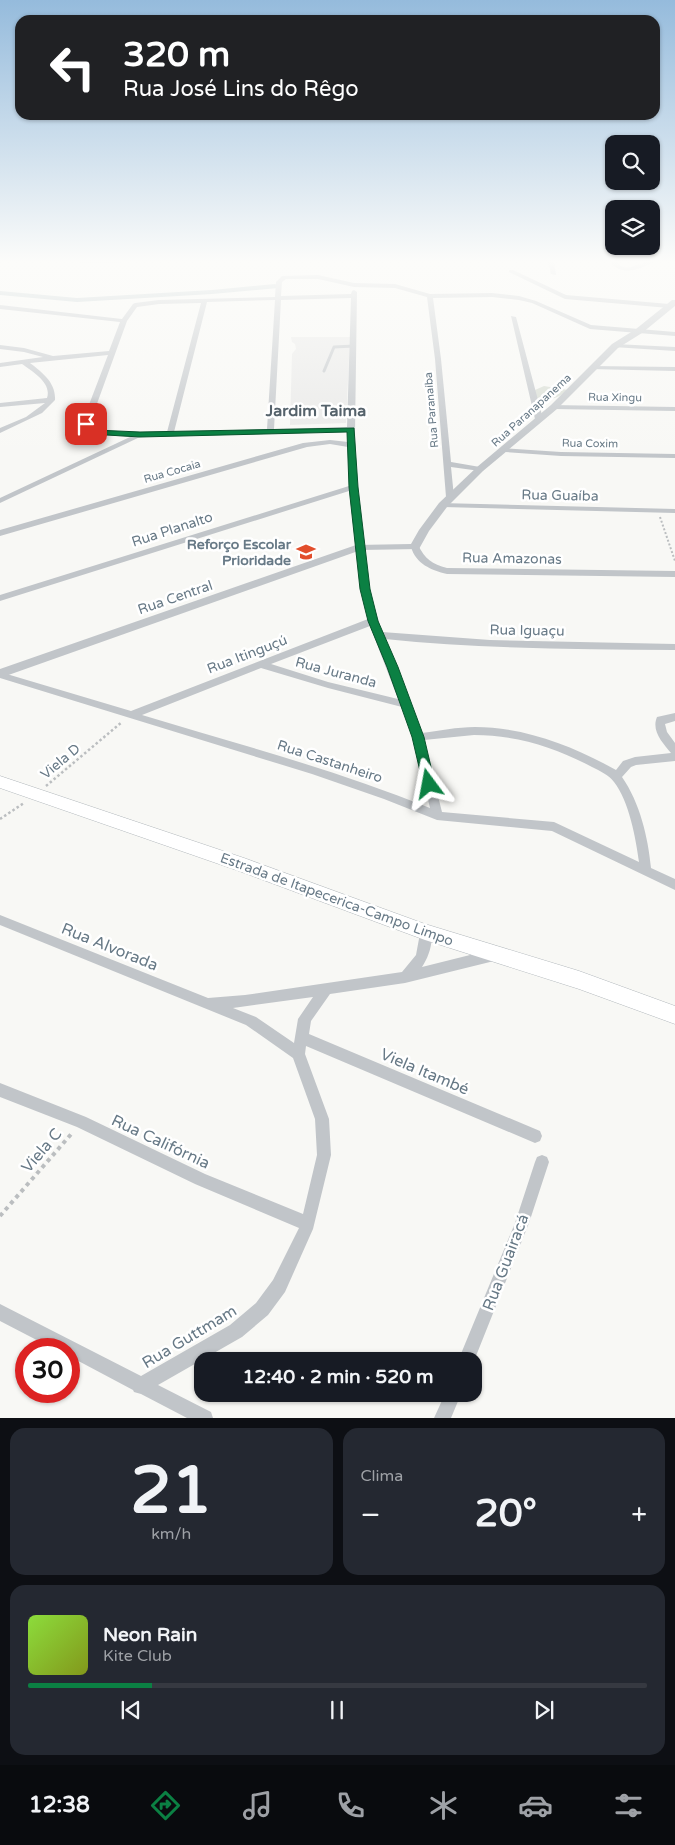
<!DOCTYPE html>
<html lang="pt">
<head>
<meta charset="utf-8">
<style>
  body { margin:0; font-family:"Varela Round",sans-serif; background:#242831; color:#f1f3f6; height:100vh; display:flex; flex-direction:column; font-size:19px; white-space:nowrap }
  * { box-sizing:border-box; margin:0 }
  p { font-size:16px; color:#9ea1a6 }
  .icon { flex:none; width:28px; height:28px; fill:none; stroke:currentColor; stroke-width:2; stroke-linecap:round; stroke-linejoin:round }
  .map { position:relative; height:1418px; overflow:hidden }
  .side { display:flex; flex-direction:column; gap:10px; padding:10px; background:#0d0f14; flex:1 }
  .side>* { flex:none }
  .top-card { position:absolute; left:15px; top:15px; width:645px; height:105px; border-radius:15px; box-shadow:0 1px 4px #0004; background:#202124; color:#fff; overflow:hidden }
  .fabs { position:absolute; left:605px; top:135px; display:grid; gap:10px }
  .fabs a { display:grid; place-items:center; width:55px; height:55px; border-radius:10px; background:#171b24; box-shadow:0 1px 4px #0004; font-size:25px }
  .speed { position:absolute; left:15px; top:1338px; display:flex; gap:10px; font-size:25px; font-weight:700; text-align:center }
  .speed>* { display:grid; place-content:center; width:65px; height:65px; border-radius:50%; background:#171b24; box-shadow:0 1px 4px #0004; line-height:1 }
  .speed .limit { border:8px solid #d22; background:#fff; color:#111 }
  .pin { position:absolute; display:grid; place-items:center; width:42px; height:42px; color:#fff; margin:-21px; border-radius:10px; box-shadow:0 2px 8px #0006 }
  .me { position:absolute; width:55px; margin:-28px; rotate:347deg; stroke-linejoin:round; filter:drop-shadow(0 0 4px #0008) }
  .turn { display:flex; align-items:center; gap:18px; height:105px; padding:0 25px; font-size:22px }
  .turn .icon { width:65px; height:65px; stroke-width:2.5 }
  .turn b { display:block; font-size:35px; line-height:42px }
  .big { font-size:38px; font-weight:800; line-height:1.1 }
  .side .card { flex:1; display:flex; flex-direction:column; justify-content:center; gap:8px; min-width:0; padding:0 18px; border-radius:15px; background:#242831 }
  .side .dial { align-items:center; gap:0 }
  .dial b { font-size:65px; line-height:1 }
  .song { display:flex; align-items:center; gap:15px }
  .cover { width:60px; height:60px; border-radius:8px; background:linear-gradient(135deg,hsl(90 70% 55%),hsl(70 70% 35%)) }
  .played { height:5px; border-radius:2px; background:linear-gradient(90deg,#0b8043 20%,#363941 20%) }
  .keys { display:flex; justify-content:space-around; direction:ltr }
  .heat { display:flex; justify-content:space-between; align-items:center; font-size:28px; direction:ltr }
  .side .tiles { flex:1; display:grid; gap:10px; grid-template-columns:1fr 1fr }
  .card:last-child { grid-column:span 2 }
  .trip { position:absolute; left:194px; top:1352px; width:288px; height:50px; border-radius:15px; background:#171b24; box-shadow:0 1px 4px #0004; font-weight:800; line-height:50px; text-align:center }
  .tabs { display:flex; height:80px; justify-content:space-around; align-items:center; background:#090b0e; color:#9ea1a6 }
  .tabs .icon { width:35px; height:35px }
  .tabs .active { color:#0b8043 }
  .tabs b { font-size:22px; color:#f1f3f6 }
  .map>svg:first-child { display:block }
  .built { fill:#e9e9e8 }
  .green { fill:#d8ddd4 }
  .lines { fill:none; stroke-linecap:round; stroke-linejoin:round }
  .canal { fill:#b8c5c9; fill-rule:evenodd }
  .secondary-casing { stroke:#b3b9bd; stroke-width:1 }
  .path-far2 { stroke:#bbbec0; stroke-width:2; stroke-dasharray:2 2; stroke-linecap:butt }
  .path-far1 { stroke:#bbbec0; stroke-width:2.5; stroke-dasharray:2.5 2.5; stroke-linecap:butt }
  .path { stroke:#bbbec0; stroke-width:4; stroke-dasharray:4 4; stroke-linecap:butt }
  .service { stroke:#c1c5c9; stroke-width:3 }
  .minor { fill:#c1c5c9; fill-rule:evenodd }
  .tertiary { fill:#c1c5c9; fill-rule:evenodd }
  .secondary { fill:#fff; fill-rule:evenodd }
  .route { fill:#0b8043; stroke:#07532c }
  .labels { text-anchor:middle; stroke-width:5; stroke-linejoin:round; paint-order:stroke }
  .far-street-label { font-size:11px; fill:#677986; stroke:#fff }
  .street-label { font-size:14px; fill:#677986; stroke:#fff }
  .poi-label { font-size:14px; font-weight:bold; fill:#677986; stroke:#fff; text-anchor:end }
  .far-district-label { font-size:16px; font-weight:bold; fill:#55626b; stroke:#fff }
  .near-street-label { font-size:16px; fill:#677986; stroke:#fff }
</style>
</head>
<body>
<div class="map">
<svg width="675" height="1418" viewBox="0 0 675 1418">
  <rect width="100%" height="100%" fill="#f8f8f5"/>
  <path class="built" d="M291 337H350L346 423 290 425 292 354 296 349 295 344 292 342Z"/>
  <path class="green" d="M544 386 568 390C556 399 549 402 534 398L535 390Z"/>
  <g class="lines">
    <path class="canal" d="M275 284 279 286 278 288 212 294 77 302 0 295V291L77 298 212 290Z"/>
    <g class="secondary-casing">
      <path id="secondary" d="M0 776 244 858 425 924 579 971 675 1006V1024L579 989 425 940 239 871 0 788Z"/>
    </g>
    <path class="path-far2" d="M660 517 675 561"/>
    <path class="path-far1" d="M46 786 122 722
      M0 819 24 803"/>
    <path class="path" d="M0 1216 73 1132"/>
    <path class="service" d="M324 371 334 347 354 346"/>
    <path class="minor" d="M79 261H125L122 263H82Z
      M548 261H554L556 275 551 274Z
      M610 261H616C625 276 641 260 654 261 641 270 620 277 610 261Z
      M509 270H513L566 295 669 304 672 306 669 308 565 299 509 272Z
      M318 275 354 283 395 284 430 294 492 293 519 296 536 301 591 325 675 332V336L590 329 532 303 519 300 492 297 433 298 441 359 451 462 480 467 484 469 480 471 451 467 454 497 450 499 446 497 435 359 427 297 395 288 354 287 318 279H286L282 282 281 296 351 294 352 291 354 290 357 292 355 432 357 487 369 589 382 632 490 640 675 644V650C578 649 481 649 385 639L421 733C439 731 457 727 475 727 525 727 573 746 616 770L623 761 635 757 671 753C663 743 651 731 657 717L675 713V721L665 724 667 732 675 743V761L636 765 631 767 622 777C640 803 648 837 651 868L675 879V890L552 831 437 820 384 799 312 774 0 678V672L131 711 368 619 361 589 349 491 0 601V595L349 486 348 447 330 444 307 447 0 536V530L303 443 330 440 348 442 347 431 140 437 0 503V498L130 437 90 434 85 431 82 423 108 355 30 363C43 373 56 383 55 400L42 413 0 433V428L26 417 45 403 0 407V403L47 398C52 383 33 372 22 364L0 367V363L43 357 24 352 0 349V345L24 348 53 356 109 351 120 322 0 309V305L122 319 133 304 135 303 159 300 275 297 276 282 282 276ZM351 298 347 427 274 429 281 300ZM275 300 267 429 174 432 207 302ZM201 303 167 432 140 433 95 430 91 428 90 423 127 321 137 307 159 304ZM370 626 398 699 328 682 271 664ZM261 668 328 688 402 707 413 737 430 808C336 770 238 744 142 715ZM474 735C516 735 555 747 592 767 600 771 609 775 614 782 629 801 636 839 639 862L554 822 442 812 424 740Z
      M511 316 516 317 543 419 542 421 535 419Z
      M615 344 675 347V351L613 347V345Z
      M592 366 675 367V371L590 369 589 368Z
      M551 405 675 407V411L554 409H551Z
      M502 448 561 452 675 454V458L561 456 505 452 501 450Z
      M440 503 675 509V513L443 507H440Z
      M415 544 418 545C425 559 432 564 447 568L675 571V577L447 574C431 570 416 564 411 547Z
      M0 915 208 998 245 995 402 972 416 955 421 928 425 927 429 928C435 940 429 956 422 967L494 949 498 951 500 955 498 959 494 961 405 983 330 994 311 1021 309 1034 540 1131 542 1136 540 1141 535 1143 306 1046 305 1054 329 1119 331 1155 313 1229 285 1292 268 1315 242 1337 158 1385 211 1412 213 1418H187L141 1394 134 1392 133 1390 69 1356V1349H54L0 1321V1304L141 1376 230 1325 256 1303 273 1280 299 1228 195 1184 77 1127 0 1097V1083L86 1117 205 1174 303 1214 317 1155 315 1119 293 1058 246 1025 0 925ZM313 997 298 1019 294 1043 256 1017 233 1008Z
      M542 1155 547 1157 549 1162 529 1223 474 1361 472 1365V1361H458L515 1223 535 1162 537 1157Z
      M445 1394H461L451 1418H434Z"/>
    <path class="tertiary" d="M672 300H675V306L642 333 618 348 557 409 483 471 447 507 429 531 419 549 361 550 0 678V669L356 545 411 544 419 530 439 503 477 467 551 405 612 344 636 329Z"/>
    <use href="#secondary" class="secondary"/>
  </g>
  <linearGradient id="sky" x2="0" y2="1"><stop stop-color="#95bbdc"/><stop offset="0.57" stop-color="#fcfcfa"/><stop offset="1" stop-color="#fcfcfa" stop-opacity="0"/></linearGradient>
  <rect width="675" height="459" fill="url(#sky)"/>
  <path class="route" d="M86 421 89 422 95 430 140 432 354 428 358 487 370 589 378 621 398 667 424 737 435 784 433 788H425L423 784 412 737 387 667 368 621 360 589 349 487 347 432 140 437 90 434 85 431 82 424Z"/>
  <defs>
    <g id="school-bare" transform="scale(1.5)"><path d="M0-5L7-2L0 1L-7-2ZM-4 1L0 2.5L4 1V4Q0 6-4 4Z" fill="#e24e2b" stroke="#fff" stroke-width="2.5" paint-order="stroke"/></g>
  </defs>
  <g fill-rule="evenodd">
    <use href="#school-bare" x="306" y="552"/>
  </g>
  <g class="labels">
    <g class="far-street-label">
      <text transform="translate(615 397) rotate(1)" y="4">Rua Xingu</text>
      <text transform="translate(431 410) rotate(-95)" y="4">Rua Paranaíba</text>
      <text transform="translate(531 410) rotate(-42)" y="4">Rua Paranapanema</text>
      <text transform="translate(590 443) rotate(1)" y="4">Rua Coxim</text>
      <text transform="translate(172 471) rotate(-16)" y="4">Rua Cocaia</text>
    </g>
    <g class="street-label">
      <text transform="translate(560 495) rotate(1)" y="5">Rua Guaíba</text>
      <text transform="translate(172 529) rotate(-18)" y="5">Rua Planalto</text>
      <text transform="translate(512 558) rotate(1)" y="5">Rua Amazonas</text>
      <text transform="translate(175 597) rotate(-19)" y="5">Rua Central</text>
      <text transform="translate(527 630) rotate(1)" y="5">Rua Iguaçu</text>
      <text transform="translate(247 654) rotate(-21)" y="5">Rua Itinguçú</text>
      <text transform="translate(336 672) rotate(15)" y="5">Rua Juranda</text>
      <text transform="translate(60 761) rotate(-40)" y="5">Viela D</text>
      <text transform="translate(330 761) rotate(18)" y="5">Rua Castanheiro</text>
      <text transform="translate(337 899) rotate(20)" y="5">Estrada de Itapecerica-Campo Limpo</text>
    </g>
    <g class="poi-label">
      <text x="291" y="549">Reforço Escolar<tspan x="291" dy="16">Prioridade</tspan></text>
    </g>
    <g class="far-district-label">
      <text x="316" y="416">Jardim Taima</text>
    </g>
    <g class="near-street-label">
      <text transform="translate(110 946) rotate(22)" y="6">Rua Alvorada</text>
      <text transform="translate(425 1071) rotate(23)" y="6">Viela Itambé</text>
      <text transform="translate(161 1141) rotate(25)" y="6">Rua Califórnia</text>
      <text transform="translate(41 1150) rotate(-49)" y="6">Viela C</text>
      <text transform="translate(505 1262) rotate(-69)" y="6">Rua Guairacá</text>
      <text transform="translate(189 1336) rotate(-31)" y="6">Rua Guttmam</text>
    </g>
  </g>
</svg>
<div class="fabs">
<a><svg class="icon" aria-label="search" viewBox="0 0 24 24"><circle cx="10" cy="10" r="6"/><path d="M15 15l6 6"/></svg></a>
<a><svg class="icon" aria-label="layers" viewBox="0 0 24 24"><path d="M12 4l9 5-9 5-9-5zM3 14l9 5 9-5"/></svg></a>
</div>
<div class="speed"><div class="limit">30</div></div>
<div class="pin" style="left:86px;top:424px;background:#d93025"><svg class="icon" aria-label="arrive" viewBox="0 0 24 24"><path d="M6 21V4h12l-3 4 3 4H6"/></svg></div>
<svg class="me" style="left:429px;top:784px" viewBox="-20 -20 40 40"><path d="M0-17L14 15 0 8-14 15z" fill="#0b8043" stroke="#fff" stroke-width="4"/></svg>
<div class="trip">12:40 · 2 min · 520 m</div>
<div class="top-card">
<div class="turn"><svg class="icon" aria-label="left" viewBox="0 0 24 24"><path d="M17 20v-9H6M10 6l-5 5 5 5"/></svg><div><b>320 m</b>Rua José Lins do Rêgo</div></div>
</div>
</div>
<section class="side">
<div class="tiles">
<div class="card dial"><b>21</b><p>km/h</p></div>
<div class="card"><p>Clima</p>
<div class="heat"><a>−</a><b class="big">20°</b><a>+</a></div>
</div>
<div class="card">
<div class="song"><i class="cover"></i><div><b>Neon Rain</b><p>Kite Club</p></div></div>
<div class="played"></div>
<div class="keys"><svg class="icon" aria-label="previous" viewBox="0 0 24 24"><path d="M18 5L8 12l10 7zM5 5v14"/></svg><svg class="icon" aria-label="pause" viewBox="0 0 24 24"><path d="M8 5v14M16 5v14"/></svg><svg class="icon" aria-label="next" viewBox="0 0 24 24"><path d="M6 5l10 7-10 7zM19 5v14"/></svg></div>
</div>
</div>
</section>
<nav class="tabs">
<b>12:38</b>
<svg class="icon active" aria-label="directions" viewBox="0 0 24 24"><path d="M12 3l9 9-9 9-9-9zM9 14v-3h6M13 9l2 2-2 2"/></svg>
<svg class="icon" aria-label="music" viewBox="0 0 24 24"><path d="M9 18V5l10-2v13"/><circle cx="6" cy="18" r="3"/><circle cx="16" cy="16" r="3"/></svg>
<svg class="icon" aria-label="phone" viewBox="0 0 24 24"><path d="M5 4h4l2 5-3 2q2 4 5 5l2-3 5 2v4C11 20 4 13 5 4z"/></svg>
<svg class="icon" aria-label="climate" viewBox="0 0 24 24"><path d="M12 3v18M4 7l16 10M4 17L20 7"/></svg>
<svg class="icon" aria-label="car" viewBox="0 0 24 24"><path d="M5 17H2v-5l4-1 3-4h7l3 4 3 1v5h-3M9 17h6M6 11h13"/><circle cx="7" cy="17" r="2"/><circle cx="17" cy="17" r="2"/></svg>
<svg class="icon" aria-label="filters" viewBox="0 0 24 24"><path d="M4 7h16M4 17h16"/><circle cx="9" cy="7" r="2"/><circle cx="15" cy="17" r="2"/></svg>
</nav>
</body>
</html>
